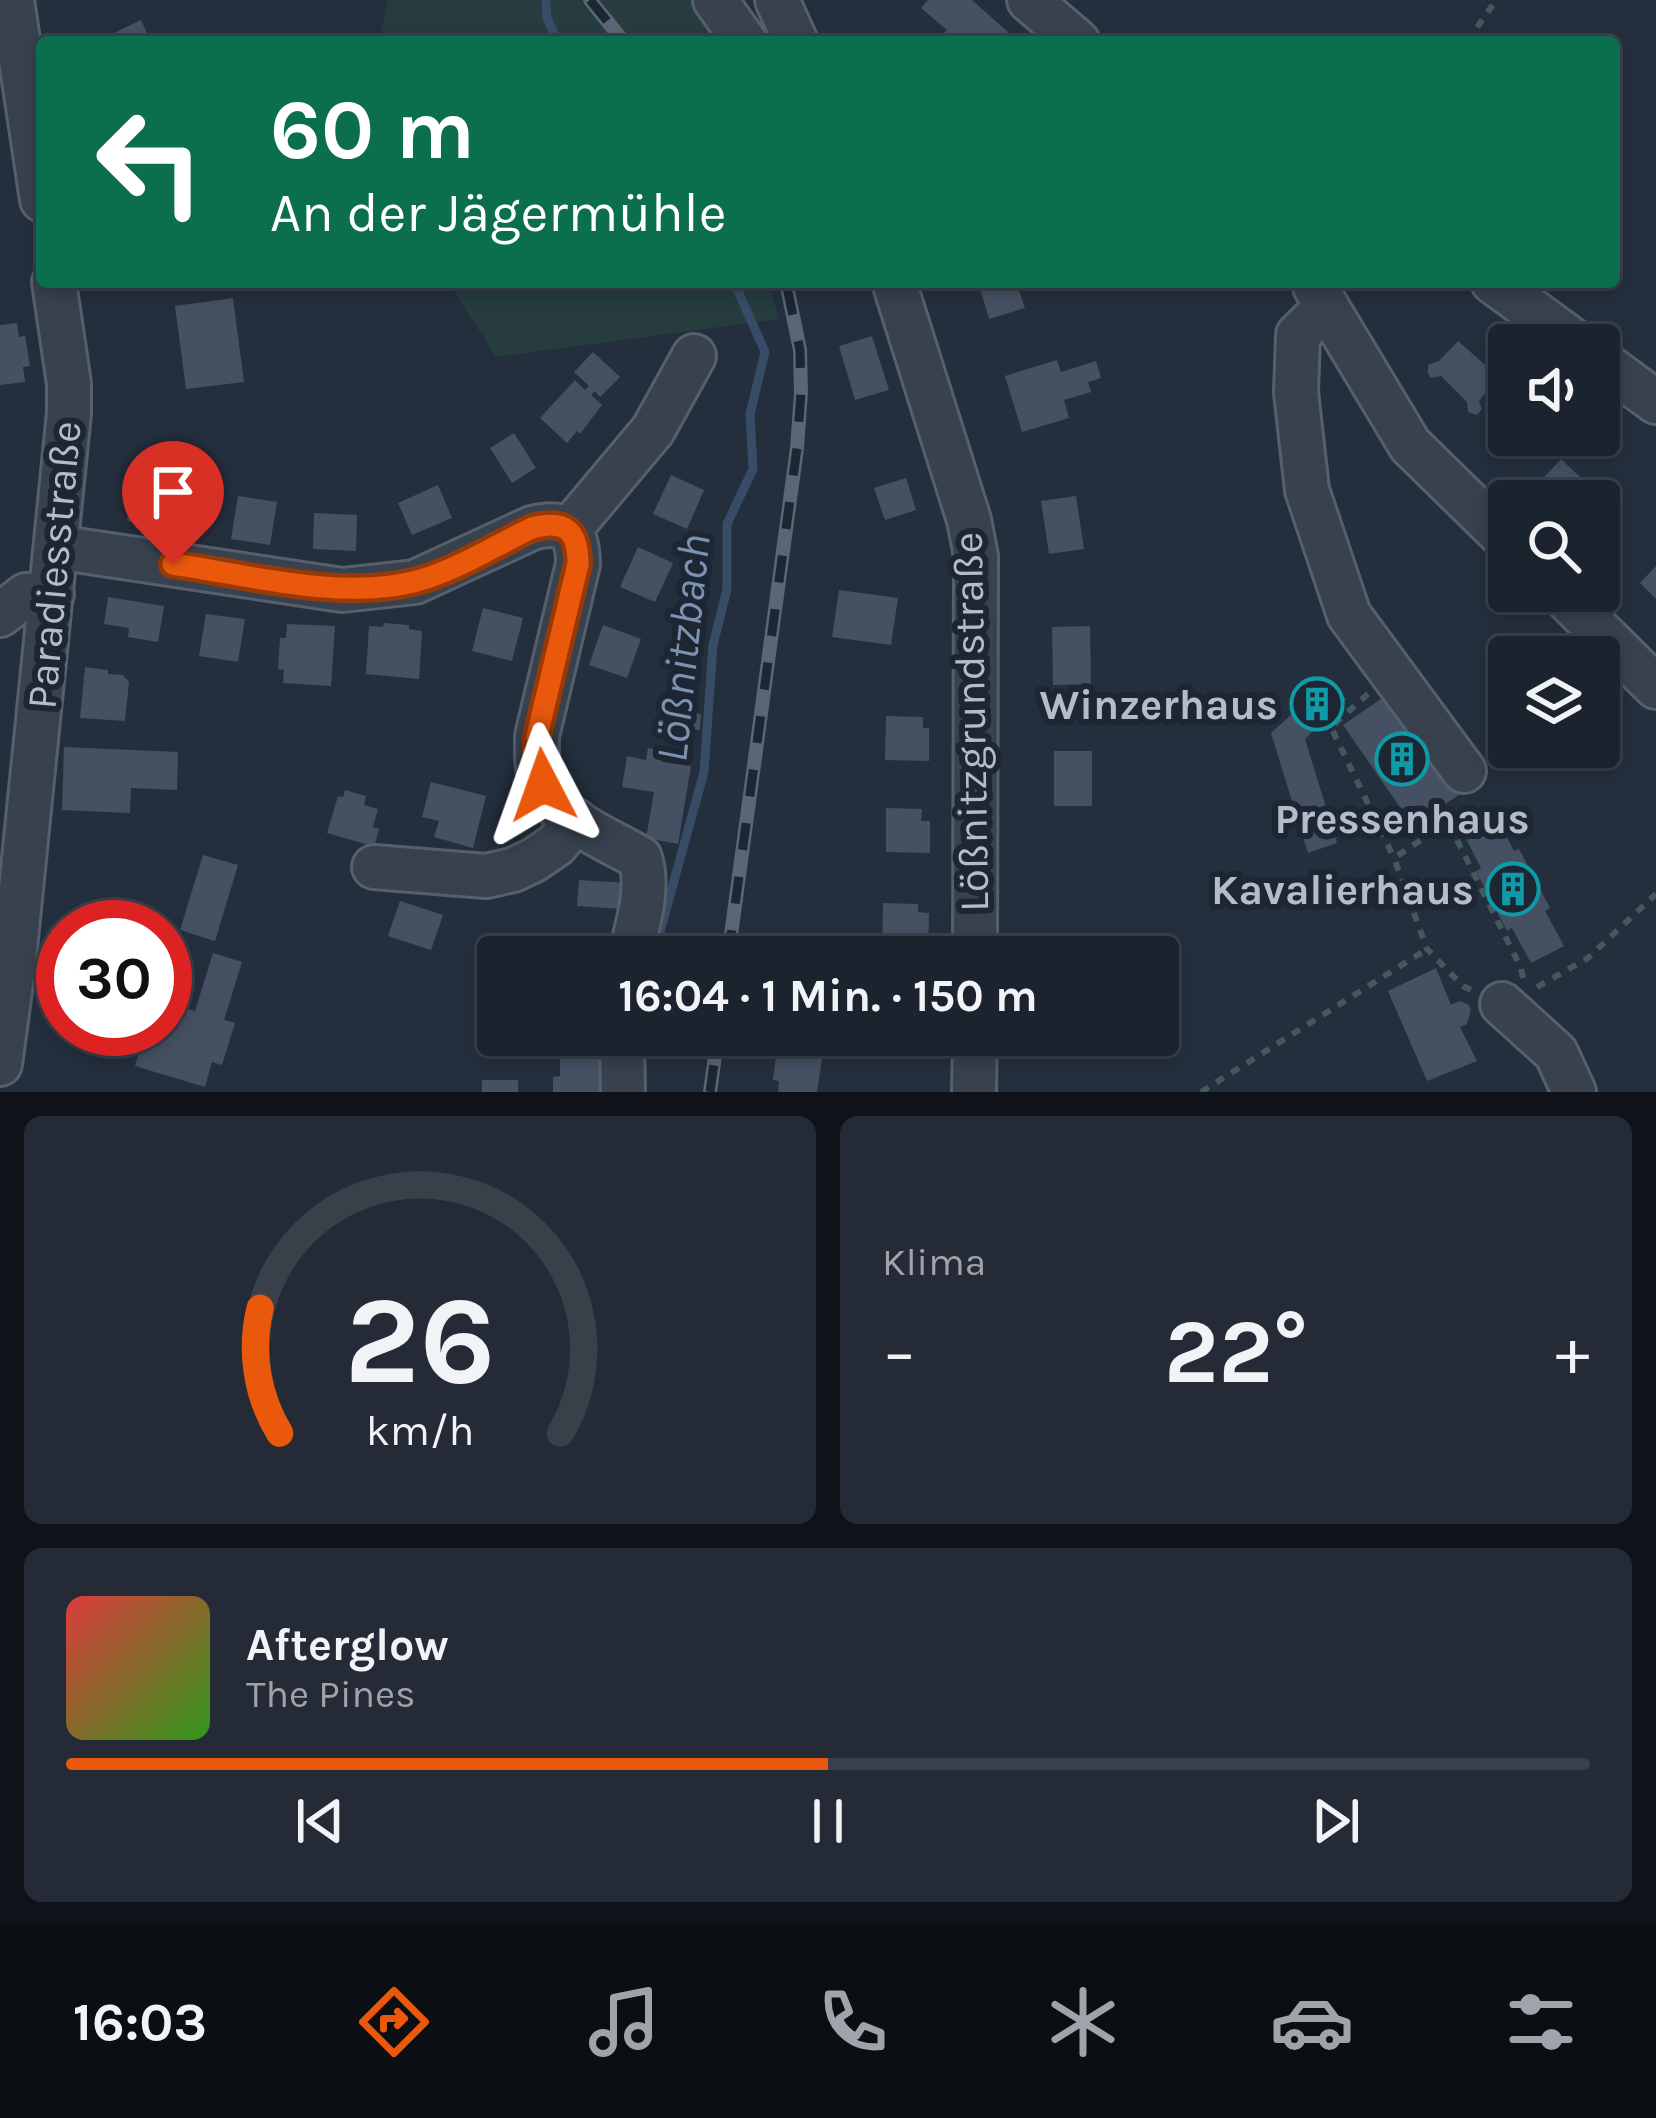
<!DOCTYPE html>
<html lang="de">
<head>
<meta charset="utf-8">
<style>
  body { margin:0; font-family:Karla,sans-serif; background:#242b36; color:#f1f3f6; height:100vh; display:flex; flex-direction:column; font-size:45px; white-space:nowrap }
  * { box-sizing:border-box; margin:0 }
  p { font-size:39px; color:#a0a4aa }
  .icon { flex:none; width:66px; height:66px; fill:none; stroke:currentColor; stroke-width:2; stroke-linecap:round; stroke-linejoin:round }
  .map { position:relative; height:1092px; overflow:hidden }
  .side { display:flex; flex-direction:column; gap:24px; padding:24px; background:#0f1319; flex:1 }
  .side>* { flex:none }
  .top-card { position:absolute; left:36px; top:36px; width:1584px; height:252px; border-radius:12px; box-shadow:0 6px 18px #0003,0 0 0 3px #39404a; background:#0b6e4f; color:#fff; overflow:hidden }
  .tools { position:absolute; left:1488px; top:324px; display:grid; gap:24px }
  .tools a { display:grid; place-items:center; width:132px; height:132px; border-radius:12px; background:#1b232e; box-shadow:0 6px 18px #0003,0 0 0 3px #39404a; font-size:60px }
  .speed { position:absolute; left:36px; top:900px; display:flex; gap:24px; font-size:60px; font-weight:700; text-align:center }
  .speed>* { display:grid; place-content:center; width:156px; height:156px; border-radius:50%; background:#1b232e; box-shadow:0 6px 18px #0003,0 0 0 3px #39404a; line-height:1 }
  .speed .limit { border:18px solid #d22; background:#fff; color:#111 }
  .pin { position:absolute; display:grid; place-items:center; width:102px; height:102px; color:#fff; margin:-123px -51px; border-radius:50% 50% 50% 0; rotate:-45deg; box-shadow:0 0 12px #0007 }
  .pin .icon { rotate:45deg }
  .me { position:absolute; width:132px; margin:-66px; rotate:356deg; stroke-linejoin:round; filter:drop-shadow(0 0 9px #0008) }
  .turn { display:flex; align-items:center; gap:42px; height:252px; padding:0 36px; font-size:54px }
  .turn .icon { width:156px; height:156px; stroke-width:2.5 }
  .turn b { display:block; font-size:84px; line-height:102px }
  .big { font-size:90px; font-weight:700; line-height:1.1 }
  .side .card { flex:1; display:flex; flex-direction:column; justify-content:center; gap:18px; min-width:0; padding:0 42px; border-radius:18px; background:#242b36 }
  .side .dial { align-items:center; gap:0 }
  .dial svg { height:312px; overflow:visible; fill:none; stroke:#39404a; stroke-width:7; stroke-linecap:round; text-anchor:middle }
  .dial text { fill:#f1f3f6; stroke:none }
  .song { display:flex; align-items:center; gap:36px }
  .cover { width:144px; height:144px; border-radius:18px; background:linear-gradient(135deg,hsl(0 70% 55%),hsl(110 70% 35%)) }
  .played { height:12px; border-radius:6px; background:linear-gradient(90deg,#ea580c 50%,#39404a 50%) }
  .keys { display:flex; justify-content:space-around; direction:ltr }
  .heat { display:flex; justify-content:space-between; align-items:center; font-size:66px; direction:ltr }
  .side .tiles { flex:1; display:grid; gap:24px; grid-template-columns:1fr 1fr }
  .card:last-child { grid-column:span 2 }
  .trip { position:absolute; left:477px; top:936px; width:702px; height:120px; border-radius:12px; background:#1b232e; box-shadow:0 6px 18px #0003,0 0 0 3px #39404a; font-weight:700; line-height:120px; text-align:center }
  .tabs { display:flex; height:192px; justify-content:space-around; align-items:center; background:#0b0e12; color:#a0a4aa }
  .tabs .icon { width:84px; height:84px }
  .tabs .current { color:#ea580c }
  .tabs b { font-size:54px; color:#f1f3f6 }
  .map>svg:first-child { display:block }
  .green { fill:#263c3f }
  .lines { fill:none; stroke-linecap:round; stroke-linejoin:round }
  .stream { stroke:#394c67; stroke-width:9 }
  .building { fill:#455162 }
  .minor-casing { stroke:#565f6c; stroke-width:48 }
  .path { stroke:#44595c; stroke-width:6; stroke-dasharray:9 9; stroke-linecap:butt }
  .minor { stroke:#38414e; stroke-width:42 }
  .rail-casing { stroke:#5a6575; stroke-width:14 }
  .rail { stroke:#1d2633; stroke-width:9; stroke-dasharray:27; stroke-linecap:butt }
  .route-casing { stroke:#983908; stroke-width:30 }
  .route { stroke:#ea580c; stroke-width:21 }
  .labels { text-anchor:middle; stroke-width:12; stroke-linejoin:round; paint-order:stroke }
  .street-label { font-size:42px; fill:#b4bcc9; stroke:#1d2633 }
  .poi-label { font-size:42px; font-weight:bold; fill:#b4bcc9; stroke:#1d2633; text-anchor:end }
  .water-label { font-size:45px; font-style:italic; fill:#7c92b1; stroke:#1d2633 }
</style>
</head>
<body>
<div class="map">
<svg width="1656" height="1092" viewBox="0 0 1656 1092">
  <rect width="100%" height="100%" fill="#242f3e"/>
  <path class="green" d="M388 0H743L761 42H379Z
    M448 282H768L779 319 496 357Z"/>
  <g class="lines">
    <path class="stream" d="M546 0 547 18 558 42
      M653 957 704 772 713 645 727 589V524L753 469 750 414 765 352 734 282"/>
  </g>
  <path class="building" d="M928 0H972L1008 32 1000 42H952L943 34 947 30 921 8Z
    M141 20 150 40 145 42H95Z
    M978 282H1043V283L1019 290 1025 308 989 319Z
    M233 298 244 382 186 389 175 306Z
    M17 323 19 337 25 336 30 366 23 367 25 382 0 385V325Z
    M872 336 889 390 855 400 839 346Z
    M1458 341 1499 377 1479 401 1482 409 1477 415 1468 412 1467 402 1441 376 1431 378 1428 373V365L1439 361Z
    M593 352 620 377 600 397 595 391 591 395 602 405 580 434 577 431 567 443 540 418 575 380 585 390 589 386 574 372Z
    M1057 360 1061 372 1096 361 1101 378 1088 382 1091 392 1064 400 1069 418 1022 432 1005 376Z
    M514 433 536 468 512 483 490 448Z
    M1561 459 1596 492 1588 501H1552L1536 486Z
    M671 475 704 490 687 529 653 514Z
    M906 478 916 510 885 520 874 488Z
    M438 485 452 518 412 535 398 503Z
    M132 488 167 494 162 527 127 521Z
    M238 496 277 502 270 545 231 539Z
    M1076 496 1084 549 1049 554 1041 501Z
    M314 513 357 515 356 551 313 549Z
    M638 547 673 563 655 602 620 587Z
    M1656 566V599L1640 583Z
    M839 590 898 598 891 645 832 637Z
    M108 597 164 606 158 642 128 637 129 628 104 624Z
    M483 608 523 618 512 661 472 651Z
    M206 614 245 619 238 662 199 656Z
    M384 623 409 625V629L422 631 419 679 366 674 369 626 383 627Z
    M287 624 335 626 331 686 283 683 284 670 278 669 280 638H286Z
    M603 625 641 639 627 678 589 665Z
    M1090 626 1091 684 1053 685 1052 627Z
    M85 667 108 670V674L123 675 129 682 125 721 80 718Z
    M1323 676 1346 699 1305 739 1337 843 1308 853 1271 733 1293 713 1289 708Z
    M1391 692 1460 794 1413 826 1343 725Z
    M659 711 701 714 700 730 658 726Z
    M886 716 923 717V728H929V761L885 760Z
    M64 747 178 752 177 790 131 788 130 813 62 810Z
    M648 748 664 751 662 762 691 766 678 844 646 838 654 792 622 787 627 756 646 760Z
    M1054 751H1092V806H1054Z
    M431 782 486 796 473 848 434 837 439 821 422 817Z
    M345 790 366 796 364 805 378 809 373 827 379 829 375 844 369 845 327 833 338 796 343 797Z
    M886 808 922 809 921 821H930V853L886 852Z
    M1497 818 1514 851 1519 849 1550 908 1545 911 1564 946 1531 963 1512 928 1507 931 1476 871 1481 868 1464 835Z
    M203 855 238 865 215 941 180 930Z
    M579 880 626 883 624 909 577 906Z
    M400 901 443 915 431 950 388 936Z
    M883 903 918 904V912L929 913 928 955 882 953Z
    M1069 936 1084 957H1039Z
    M213 953 242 962 224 1020 235 1023 222 1065 212 1062 205 1087 135 1066 146 1029H165V1025L177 1029 184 1008 195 1011Z
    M1436 968 1451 1005 1459 1001 1468 1004 1471 1010 1467 1024 1460 1027 1477 1061 1427 1081 1388 991Z
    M489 997 498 998V1038H480L481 1018H488Z
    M505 1035H604L606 1092H553V1077L560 1076V1046H553V1041L505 1039Z
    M778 1039 824 1045 817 1092H778L779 1081 773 1080Z
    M482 1080H518V1092H482Z"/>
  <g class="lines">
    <g class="minor-casing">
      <path id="minor" d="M12 0 42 200
        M715 0 745 42
        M777 0 796 42
        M1029 0 1078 42
        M894 282 969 520 976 556 975 957
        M1493 282 1579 345
        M1315 287 1410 445 1509 542
        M1326 307 1298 335 1296 392 1307 490 1349 615 1464 771
        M1599 360 1656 402
        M569 530 653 430 694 356
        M56 547 342 590 415 582 532 528C566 519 578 531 578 564L537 736C537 752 536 769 542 784 558 821 608 839 640 858 650 889 637 926 630 957
        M1559 591 1656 687
        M0 615 26 595 52 594
        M374 867 486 876 513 870 534 860 556 845 576 821
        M1502 1004 1556 1053 1574 1092
        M622 1035 623 1092
        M0 1064 13 968 69 413V384L54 282
        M974 1092 975 1035"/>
    </g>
    <path class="path" d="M1467 42 1496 0
      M1368 694 1331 727 1394 858
      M1449 824 1521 968 1523 978
      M1537 987 1588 958 1656 894
      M1471 990 1463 986 1427 949 1394 858 1472 806
      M1201 1092 1427 949"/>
    <use href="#minor" class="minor"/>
    <g class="rail-casing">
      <path id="rail" d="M590 0 624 42
        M728 957 797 448 801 392 800 350 786 282
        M710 1092 718 1035"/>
    </g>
    <use href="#rail" class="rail"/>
  </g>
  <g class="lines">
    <g class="route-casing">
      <path id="route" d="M173 564C247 575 341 600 413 582 454 572 494 546 532 528 566 519 578 531 578 564L537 736V762L543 785"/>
    </g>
    <use href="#route" class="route"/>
  </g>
  <defs>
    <g id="building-ring" transform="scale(2.7)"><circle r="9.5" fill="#1d2633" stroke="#0f9aa8" stroke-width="1.5"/><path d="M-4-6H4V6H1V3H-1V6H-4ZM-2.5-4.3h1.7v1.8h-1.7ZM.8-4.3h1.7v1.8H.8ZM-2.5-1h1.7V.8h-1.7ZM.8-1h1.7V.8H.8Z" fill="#0f9aa8"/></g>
  </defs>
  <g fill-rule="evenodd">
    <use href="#building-ring" x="1317" y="704"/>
    <use href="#building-ring" x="1402" y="759"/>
    <use href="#building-ring" x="1513" y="889"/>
  </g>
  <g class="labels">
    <g class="street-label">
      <text transform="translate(53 565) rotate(-85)" y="15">Paradiesstraße</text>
      <text transform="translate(970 722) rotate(-91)" y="15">Lößnitzgrundstraße</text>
    </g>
    <g class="poi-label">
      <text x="1278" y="719">Winzerhaus</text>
      <text x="1402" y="833" text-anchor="middle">Pressenhaus</text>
      <text x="1474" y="904">Kavalierhaus</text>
    </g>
    <g class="water-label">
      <text transform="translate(682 648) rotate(-84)" y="16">Lößnitzbach</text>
    </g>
  </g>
</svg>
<div class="tools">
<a><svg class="icon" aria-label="sound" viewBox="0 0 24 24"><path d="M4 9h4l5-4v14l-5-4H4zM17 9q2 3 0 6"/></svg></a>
<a><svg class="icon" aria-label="search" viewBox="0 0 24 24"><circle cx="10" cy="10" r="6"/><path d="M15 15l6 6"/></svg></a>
<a><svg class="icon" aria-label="layers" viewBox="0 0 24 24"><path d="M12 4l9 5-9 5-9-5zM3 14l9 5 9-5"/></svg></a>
</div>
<div class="speed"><div class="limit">30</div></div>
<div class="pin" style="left:173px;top:564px;background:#d93025"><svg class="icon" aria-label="arrive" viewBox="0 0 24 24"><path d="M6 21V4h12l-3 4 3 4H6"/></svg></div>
<svg class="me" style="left:543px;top:785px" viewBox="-20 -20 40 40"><path d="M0-17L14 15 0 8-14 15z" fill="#ea580c" stroke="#fff" stroke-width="4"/></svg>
<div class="trip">16:04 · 1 Min. · 150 m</div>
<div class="top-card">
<div class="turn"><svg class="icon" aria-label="left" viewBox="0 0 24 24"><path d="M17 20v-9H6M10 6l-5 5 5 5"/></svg><div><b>60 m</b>An der Jägermühle</div></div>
</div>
</div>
<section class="side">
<div class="tiles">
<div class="card dial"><svg viewBox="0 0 100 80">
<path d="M14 69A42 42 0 1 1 86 69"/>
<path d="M14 69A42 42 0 0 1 9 37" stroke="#ea580c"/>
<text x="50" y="56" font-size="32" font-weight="700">26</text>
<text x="50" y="72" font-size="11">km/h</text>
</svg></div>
<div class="card"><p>Klima</p>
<div class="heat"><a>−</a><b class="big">22°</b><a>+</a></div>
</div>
<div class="card">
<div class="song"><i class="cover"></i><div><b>Afterglow</b><p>The Pines</p></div></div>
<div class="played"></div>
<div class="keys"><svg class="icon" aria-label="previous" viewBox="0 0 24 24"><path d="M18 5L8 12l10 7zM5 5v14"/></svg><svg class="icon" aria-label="pause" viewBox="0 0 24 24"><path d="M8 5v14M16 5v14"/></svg><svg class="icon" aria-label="next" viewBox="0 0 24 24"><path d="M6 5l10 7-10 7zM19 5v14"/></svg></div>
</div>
</div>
</section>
<nav class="tabs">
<b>16:03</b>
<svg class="icon current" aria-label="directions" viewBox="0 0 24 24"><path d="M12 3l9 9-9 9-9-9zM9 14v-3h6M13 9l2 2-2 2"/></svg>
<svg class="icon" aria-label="music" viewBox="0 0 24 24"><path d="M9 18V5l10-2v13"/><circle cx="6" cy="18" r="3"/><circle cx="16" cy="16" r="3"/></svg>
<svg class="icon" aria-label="phone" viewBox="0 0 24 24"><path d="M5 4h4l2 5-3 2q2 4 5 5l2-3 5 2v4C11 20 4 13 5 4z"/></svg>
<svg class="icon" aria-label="climate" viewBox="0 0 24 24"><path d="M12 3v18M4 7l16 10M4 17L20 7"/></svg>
<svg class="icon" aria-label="car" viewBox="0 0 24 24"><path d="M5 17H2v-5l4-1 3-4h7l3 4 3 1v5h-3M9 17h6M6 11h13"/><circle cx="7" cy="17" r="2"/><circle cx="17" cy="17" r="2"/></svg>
<svg class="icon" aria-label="filters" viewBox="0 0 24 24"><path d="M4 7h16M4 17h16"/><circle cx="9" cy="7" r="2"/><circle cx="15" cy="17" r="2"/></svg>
</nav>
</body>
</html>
